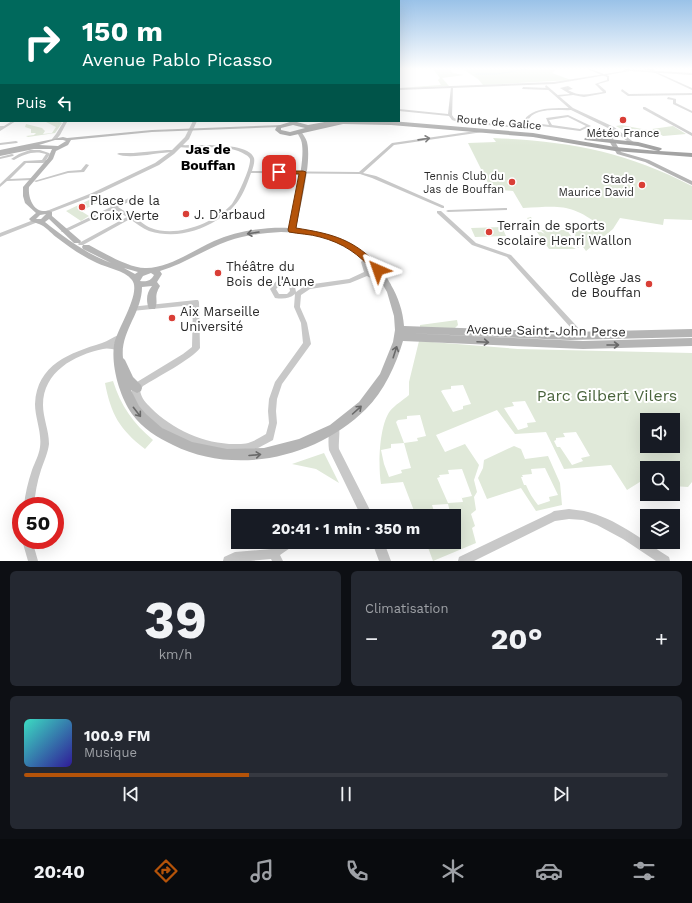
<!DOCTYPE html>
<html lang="fr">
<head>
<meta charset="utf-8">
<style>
  body { margin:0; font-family:"Work Sans",sans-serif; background:#242831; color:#f1f3f6; height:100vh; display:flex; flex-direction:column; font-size:15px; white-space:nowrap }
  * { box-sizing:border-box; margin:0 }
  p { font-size:13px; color:#9ea1a6 }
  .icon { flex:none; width:22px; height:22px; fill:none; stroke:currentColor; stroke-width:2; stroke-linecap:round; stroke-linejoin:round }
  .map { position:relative; height:561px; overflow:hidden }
  .sheet { display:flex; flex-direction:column; gap:10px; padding:10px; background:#0d0f14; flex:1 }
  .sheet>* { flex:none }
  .hud { position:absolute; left:0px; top:0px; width:400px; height:122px; box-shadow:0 4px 16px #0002; background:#00695c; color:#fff; overflow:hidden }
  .buttons { position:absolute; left:640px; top:413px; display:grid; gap:8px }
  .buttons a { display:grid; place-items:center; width:40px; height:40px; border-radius:0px; background:#171b24; box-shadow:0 4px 16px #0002; font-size:20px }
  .speed { position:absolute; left:12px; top:497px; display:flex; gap:8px; font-size:20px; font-weight:700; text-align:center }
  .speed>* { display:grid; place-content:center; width:52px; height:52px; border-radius:50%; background:#171b24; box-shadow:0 4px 16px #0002; line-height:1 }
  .speed .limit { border:6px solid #d22; background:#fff; color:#111 }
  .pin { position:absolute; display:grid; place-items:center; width:34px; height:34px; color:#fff; margin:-17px; border-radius:8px; box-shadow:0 2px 6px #0006 }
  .me { position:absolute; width:44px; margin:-22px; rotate:317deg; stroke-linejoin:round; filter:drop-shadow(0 0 3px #0008) }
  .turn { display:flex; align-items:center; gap:14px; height:84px; padding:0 16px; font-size:18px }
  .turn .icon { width:52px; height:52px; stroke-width:2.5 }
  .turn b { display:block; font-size:28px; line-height:34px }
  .then { display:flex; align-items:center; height:38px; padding:0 16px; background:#0003; gap:8px; font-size:15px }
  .big { font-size:30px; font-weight:700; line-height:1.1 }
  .sheet .widget { flex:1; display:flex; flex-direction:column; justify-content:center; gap:6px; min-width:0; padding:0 14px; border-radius:6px; background:#242831 }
  .sheet .dial { align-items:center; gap:0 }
  .dial b { font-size:52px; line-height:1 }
  .song { display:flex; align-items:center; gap:12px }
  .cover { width:48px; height:48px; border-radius:6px; background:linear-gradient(135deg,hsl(170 70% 55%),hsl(250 70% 35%)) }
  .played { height:4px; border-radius:2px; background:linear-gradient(90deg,#b45309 35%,#363941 35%) }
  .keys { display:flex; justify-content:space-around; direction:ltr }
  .heat { display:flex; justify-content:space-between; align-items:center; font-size:22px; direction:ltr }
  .sheet .tiles { flex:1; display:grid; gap:10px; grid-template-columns:1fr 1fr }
  .widget:last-child { grid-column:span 2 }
  .trip { position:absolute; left:231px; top:509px; width:230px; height:40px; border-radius:0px; background:#171b24; box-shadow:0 4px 16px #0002; font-weight:700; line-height:40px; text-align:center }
  .menu { display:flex; height:64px; justify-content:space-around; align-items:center; background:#090b0e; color:#9ea1a6 }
  .menu .icon { width:28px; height:28px }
  .menu .active { color:#b45309 }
  .menu b { font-size:18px; color:#f1f3f6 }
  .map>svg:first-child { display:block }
  .green { fill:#e0e9d9; fill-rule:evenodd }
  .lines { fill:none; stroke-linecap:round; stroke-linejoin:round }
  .stream { stroke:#c6d7e8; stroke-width:1 }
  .minor { fill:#c8c8c8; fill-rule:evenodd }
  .tertiary { fill:#c8c8c8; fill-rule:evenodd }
  .secondary { fill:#b5b5b5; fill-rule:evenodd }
  .primary { fill:#a3a3a3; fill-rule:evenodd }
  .trunk { fill:#9a9a9a; fill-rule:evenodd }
  .oneway { stroke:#727272 }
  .oneway2 { stroke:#696969 }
  .route { fill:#b45309; stroke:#753606 }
  .poi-dot { fill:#d93e36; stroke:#fff; stroke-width:1.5 }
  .labels { text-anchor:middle; stroke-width:4; stroke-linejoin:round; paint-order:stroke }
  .far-street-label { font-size:11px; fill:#2b2b2b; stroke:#fff }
  .far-poi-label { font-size:11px; fill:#2b2b2b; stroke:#fff; text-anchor:end }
  .poi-label { font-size:13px; fill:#2b2b2b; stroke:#fff; text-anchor:start }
  .street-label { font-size:13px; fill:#2b2b2b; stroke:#fff }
  .far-district-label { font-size:14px; font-weight:bold; fill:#000; stroke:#fff }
  .near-park-label { font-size:16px; fill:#4a643c; stroke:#fff }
</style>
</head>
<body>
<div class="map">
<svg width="692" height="561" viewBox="0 0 692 561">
  <rect width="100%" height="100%" fill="#fff"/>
  <path class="green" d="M432 68H448L453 73 464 75 442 78 449 86 399 88 441 85 438 80 440 78Z
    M461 68H558L552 73 571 80 483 85 478 79Z
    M32 121H58L62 123 55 133 28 137 26 136 34 135 36 133H31V129L25 127 26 124 42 128 45 131 43 134 52 133 56 127 46 122H31Z
    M622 125 647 130 655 136 648 138 630 134 616 126Z
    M673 126 686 134 663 136 652 129Z
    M493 138C567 141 625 151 692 186V220L664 219 663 225 620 218 613 229 586 251 571 230H581L579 226 585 224 601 226C570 203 560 206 523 208L513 191 491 189 468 143 496 142Z
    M91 199 97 203 81 211 89 216 81 221 66 211Z
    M531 217 537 230 545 234 541 230H567L579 248 558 239 576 249H549L527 218Z
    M502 227 506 236 475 237 471 228Z
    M457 320 458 325 454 329 420 328V325Z
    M419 341 518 349 692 353V482L688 487 673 486V468H647V483L643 480 627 490 611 465 564 469 546 432 515 434 497 410 436 435 445 452 465 444 479 465 474 480 477 492 474 497 476 510 471 514 475 526 472 528 476 543 433 561 426 542H431L434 546H440V543L454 542V535H457L454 516H451L448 504 432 505 434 511 423 512 421 516H416L403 482 381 484C378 466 379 426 390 411 395 405 403 400 409 395V382ZM463 385 471 404 463 406V409L453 412 441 391 443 390 451 389V386ZM525 401 536 422 527 423 528 427 518 430 504 408 514 406 512 402ZM420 415 426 436 417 438 418 441 404 443 396 422 398 420 407 419V416ZM647 420H673V446H647ZM576 432 590 456 581 458 583 461 572 465 560 447H557L554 441 556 440V438L565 437 563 433ZM404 443 411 468 401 470 402 473 389 477 384 464 381 450 391 448V444ZM462 469 472 496 462 498 461 495 463 502 448 503 437 478 440 477 439 475 449 474 448 470Z
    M113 381C121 406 133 423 153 440L145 449C119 429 111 414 105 383Z
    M514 446 521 449 525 459 548 456 560 483 562 505 536 511 521 488 487 499 478 478 483 468 484 460ZM545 468 558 495 549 497 550 501 538 505C533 499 529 492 526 485H524L521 477H523L522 475 532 474 531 469Z
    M324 453 339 483 316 469 292 464Z"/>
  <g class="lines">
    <path class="stream" d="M476 74H497L533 68"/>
    <path class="minor" d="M585 68H588L609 76V81L598 84 606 91V93L584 97 573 95 556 97 557 95 570 94 560 88 568 86 573 89 568 90C579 97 590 94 603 92L595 84 607 80V77Z
      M629 68H631V69L629 70Z
      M634 68 654 69V71L692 88V90L649 70Z
      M0 78H1V81H0Z
      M452 86 453 87 452 115 454 118 459 120 518 126 522 125C524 122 525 117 529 115 538 107 560 108 572 108H573V110C559 111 534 106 527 122L549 125 546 118 568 115 591 126 580 131 526 124 524 127 518 128 458 122 452 120 449 116 399 111V109L448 114 451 87ZM568 117 586 126 580 129 552 125 549 120Z
      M523 87 549 88 550 89 549 90 522 89Z
      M622 89 629 94 692 93V95L628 96 621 91Z
      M668 97 676 99V103L692 111V113L673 104V100L667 99Z
      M643 107H645L692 133V136L643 109Z
      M0 109H1V112H0Z
      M0 114H1V116H0Z
      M0 119H1V121H0Z
      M12 121H16L0 131V126H4Z
      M482 130 484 131 483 132 394 145 363 173 376 176 444 206V208H442L372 178 360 174 251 173C247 184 242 198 234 206 229 212 223 216 217 220 196 233 173 238 149 231 142 228 136 223 130 219L83 245H79L78 244 79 243 127 217 114 209 66 232H62L61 231 111 207 92 195V193H94L115 205 131 197H135V199L118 207C126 212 133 217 141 222 144 224 148 227 151 228 177 238 214 223 232 204 237 197 251 168 250 159 249 157 248 156 246 155 226 142 200 150 178 147V145H179C194 146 248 141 254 158 255 162 253 167 252 171L359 172 392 143Z
      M16 141 18 142 17 143 0 145V143Z
      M30 150H40L49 153 50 154 46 160 51 161 43 163H26L10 179 31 178 33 179V180L7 181 0 187V184L24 161 42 160 46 154C35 150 24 154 14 160L11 159 19 154Z
      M167 150H174L176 151 174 152C159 152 129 160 117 154L119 153H133Z
      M12 154 14 155 13 156 0 159V157Z
      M86 164 89 165 84 172 68 173 36 182 34 181 68 171 81 170Z
      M505 208H507V210L448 212 446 211 448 210Z
      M437 211H441L476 243 511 255 584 334 585 336 584 338 582 339 580 338 507 257 472 245 437 213Z
      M369 258 372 260 367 263 370 272 390 283 391 285 390 287H386L367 276 350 283 310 289 301 295 300 307 307 323 311 344 282 384 277 399 276 411 277 423 273 440C260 447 251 453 236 453 221 452 207 449 194 444 172 436 146 422 135 401 134 398 131 393 132 389 133 386 135 384 137 382L183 354 192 347 193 305 132 311H130L129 309 130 307 196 300H198L199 302 200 348C192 359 156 378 143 386L140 390C141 398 146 403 151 408 173 430 206 445 238 444 251 444 255 440 266 434L269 423 268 411 269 399 275 382 303 343 301 323 294 307 295 294C289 299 283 299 275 298L270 289 277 280H287L294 282 296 292 306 285 349 279 364 272 361 262 362 261ZM281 284 289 285 290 291 287 294H279L276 289Z
      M119 335 121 336 122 338 121 340 114 344 120 345 122 347 120 349C115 351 109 347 103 349 74 355 43 372 43 405 43 418 49 430 49 444 48 453 44 461 41 470 37 482 35 494 34 506H24C25 494 28 482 32 470 35 462 39 455 40 447 42 432 35 418 35 404 37 364 70 353 102 343 108 341 113 337 119 335Z
      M569 509C574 510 579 510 584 511 616 518 642 540 669 557L670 561H656L623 539 597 525 583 520 569 519 555 521 474 561H458L459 557 551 513 554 511Z
      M22 540H32L38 561H28Z
      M281 542H294L293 546 280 555 283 561H272L271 559 250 561H223L224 557 235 552 271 549Z"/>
    <path class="tertiary" d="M625 69 692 73V75L630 71 554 84 399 90V88L554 82 624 71 623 70Z
      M546 85 573 108 614 127 636 144 632 145 618 134V136L613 138 614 142H610L609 138 614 134V131L571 110 545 87Z
      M64 121 67 122 60 135 56 140H52V139L56 134Z
      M193 121H197L189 139 174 154 159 165 96 195 49 213H45L44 212 92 193 155 163 170 152 185 137Z
      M36 219 38 220V222L0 237V233Z
      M335 423 338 425C341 432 338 441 339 449L373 516H361L329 450C328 442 328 432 332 425Z
      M372 542H384L391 561H379Z"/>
    <path class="secondary" d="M282 125V126L280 127 152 132 71 140 68 145 56 151 53 159 29 187C28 196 32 210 43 211 46 211 48 210 52 212V216L81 241 80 243H74L49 219 45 222C65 238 87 254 111 263L83 249 82 247 83 245H89C104 253 129 268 145 268 167 269 194 250 214 241 237 231 264 227 289 228 293 210 307 156 301 140 300 137 298 135 297 132L299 131H301C303 135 306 138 307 142 312 162 300 207 296 229 328 230 361 244 382 269 385 274 388 280 391 285 398 297 403 311 404 326L570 332 692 329V337L570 340 404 333 583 341 692 338V346L583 349 403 341C396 365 384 391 366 409 317 458 235 476 173 445 157 437 143 429 132 414 120 397 111 367 114 345 116 330 142 293 132 280 124 270 107 268 97 263 82 256 69 247 56 237 51 233 45 226 39 224 35 222 32 223 29 219L36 213 25 203 23 196V187L48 158 52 149H34L0 156V150L63 137 67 138 152 130ZM55 140H63L66 141 58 146 39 145ZM46 214 41 219H36L40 215ZM281 232 303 233 323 237 343 245 361 257 376 273 387 292 394 316 395 330 393 342 380 374 359 402 330 425 299 439 264 448 227 449 192 442 162 428 146 414 139 406 131 390 137 393 141 391 142 388 141 385 133 377 125 360 123 358C120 332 142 313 142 287L152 286C146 293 146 301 149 309H155C159 299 153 298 160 286L157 282 162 274 160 271C184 264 205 249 228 241 245 235 263 233 281 232ZM124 268 138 272 135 274ZM151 273 154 275C151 281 146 282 140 281L143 276Z
      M612 139 614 140 621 152 649 160 692 181V185L645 162 617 154 609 141Z"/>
    <path class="primary" d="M293 121 308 125 330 121H391L533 133 615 147 658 151 638 146 585 140 584 139 587 137 638 142 661 148 662 149 659 151 692 153V157L615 151 533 137 391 125 343 124 290 136 280 134 275 130 277 126ZM293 125 305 128 290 132 281 130V128Z"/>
    <path class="trunk" d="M689 68H692V70Z"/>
  </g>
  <defs><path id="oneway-shaft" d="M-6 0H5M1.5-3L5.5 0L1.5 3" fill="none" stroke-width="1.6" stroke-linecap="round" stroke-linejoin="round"/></defs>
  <use class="oneway" href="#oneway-shaft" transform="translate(424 139) rotate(-8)"/>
  <g class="oneway2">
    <use href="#oneway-shaft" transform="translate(253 233) rotate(171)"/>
    <use href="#oneway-shaft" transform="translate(483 342) rotate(3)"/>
    <use href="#oneway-shaft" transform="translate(613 345)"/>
    <use href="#oneway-shaft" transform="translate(395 352) rotate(-72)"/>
    <use href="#oneway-shaft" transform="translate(357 410) rotate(-42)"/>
    <use href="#oneway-shaft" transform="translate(137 412) rotate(52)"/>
    <use href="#oneway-shaft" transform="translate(255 455) rotate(-5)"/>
  </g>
  <linearGradient id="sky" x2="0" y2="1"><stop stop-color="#9ac2e8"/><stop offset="0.47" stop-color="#fff"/><stop offset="1" stop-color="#fff" stop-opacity="0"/></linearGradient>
  <rect width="692" height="146" fill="url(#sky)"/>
  <path class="route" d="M279 171H303L306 172 296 228C333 234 354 239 381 268V272H374C359 254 343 243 320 237 310 234 299 234 289 232L288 230 299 174H277L276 172Z"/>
  <g class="poi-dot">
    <circle cx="623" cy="120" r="4"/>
    <circle cx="512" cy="182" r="4"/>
    <circle cx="642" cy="185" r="4"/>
    <circle cx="82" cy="207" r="4"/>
    <circle cx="186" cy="214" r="4"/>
    <circle cx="489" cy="232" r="4"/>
    <circle cx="218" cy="273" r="4"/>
    <circle cx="649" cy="284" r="4"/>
    <circle cx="172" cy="318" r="4"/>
  </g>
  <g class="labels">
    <g class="far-street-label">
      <text transform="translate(499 122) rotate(5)" y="4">Route de Galice</text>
    </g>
    <g class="far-poi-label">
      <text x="623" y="137" text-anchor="middle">Météo France</text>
      <text x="504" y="180">Tennis Club du<tspan x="504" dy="13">Jas de Bouffan</tspan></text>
      <text x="634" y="183">Stade<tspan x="634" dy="13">Maurice David</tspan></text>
    </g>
    <g class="poi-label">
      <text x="90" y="205">Place de la<tspan x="90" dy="15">Croix Verte</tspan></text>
      <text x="194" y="219">J. D’arbaud</text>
      <text x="497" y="230">Terrain de sports<tspan x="497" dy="15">scolaire Henri Wallon</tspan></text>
      <text x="226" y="271">Théâtre du<tspan x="226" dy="15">Bois de l'Aune</tspan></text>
      <text x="641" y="282" text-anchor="end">Collège Jas<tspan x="641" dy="15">de Bouffan</tspan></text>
      <text x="180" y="316">Aix Marseille<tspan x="180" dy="15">Université</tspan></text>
    </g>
    <g class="street-label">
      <text transform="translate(546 330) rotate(1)" y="5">Avenue Saint-John Perse</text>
    </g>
    <g class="far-district-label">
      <text x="208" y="154">Jas de<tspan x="208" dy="16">Bouffan</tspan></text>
    </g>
    <g class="near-park-label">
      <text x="607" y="401">Parc Gilbert Vilers</text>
    </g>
  </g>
</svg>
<div class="buttons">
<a><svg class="icon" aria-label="sound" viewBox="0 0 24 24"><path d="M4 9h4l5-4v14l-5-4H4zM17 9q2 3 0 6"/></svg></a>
<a><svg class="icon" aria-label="search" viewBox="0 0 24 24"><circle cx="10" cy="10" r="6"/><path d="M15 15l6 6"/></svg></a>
<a><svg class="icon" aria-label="layers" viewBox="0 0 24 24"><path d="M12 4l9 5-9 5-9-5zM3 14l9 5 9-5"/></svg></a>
</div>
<div class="speed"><div class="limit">50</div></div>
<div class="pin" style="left:279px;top:172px;background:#d93025"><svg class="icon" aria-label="arrive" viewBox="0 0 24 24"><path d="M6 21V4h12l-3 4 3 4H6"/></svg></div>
<svg class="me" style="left:378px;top:270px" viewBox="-20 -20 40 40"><path d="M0-17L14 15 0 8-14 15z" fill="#b45309" stroke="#fff" stroke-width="4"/></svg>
<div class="trip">20:41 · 1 min · 350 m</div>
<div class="hud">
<div class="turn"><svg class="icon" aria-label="right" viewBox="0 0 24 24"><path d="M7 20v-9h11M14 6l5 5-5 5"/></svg><div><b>150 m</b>Avenue Pablo Picasso</div></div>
<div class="then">Puis<svg class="icon" aria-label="left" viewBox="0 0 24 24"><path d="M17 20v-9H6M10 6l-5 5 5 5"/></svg></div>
</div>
</div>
<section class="sheet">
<div class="tiles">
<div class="widget dial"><b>39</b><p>km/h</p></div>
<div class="widget"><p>Climatisation</p>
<div class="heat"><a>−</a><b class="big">20°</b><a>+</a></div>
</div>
<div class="widget">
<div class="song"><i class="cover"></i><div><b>100.9 FM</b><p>Musique</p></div></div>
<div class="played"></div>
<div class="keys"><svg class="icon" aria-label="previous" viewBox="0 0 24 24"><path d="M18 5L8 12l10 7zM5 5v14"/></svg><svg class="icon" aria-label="pause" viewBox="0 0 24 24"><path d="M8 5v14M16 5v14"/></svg><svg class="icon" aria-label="next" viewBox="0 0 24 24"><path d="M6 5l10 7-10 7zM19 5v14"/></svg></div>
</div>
</div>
</section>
<nav class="menu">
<b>20:40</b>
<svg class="icon active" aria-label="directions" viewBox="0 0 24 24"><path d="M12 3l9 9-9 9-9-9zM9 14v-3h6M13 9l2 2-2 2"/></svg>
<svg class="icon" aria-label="music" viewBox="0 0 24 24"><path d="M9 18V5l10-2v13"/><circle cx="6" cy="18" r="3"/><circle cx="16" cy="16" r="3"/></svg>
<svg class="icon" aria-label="phone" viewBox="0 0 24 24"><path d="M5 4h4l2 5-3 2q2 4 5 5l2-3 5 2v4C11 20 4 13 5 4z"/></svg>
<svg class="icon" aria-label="climate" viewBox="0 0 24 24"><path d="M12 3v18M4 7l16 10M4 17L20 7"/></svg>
<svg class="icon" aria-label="car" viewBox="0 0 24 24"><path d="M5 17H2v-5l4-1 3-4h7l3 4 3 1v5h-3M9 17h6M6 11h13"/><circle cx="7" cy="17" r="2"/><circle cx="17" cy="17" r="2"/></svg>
<svg class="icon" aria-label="filters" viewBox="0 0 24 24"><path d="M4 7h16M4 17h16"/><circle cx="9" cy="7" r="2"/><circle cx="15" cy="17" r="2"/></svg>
</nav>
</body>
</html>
